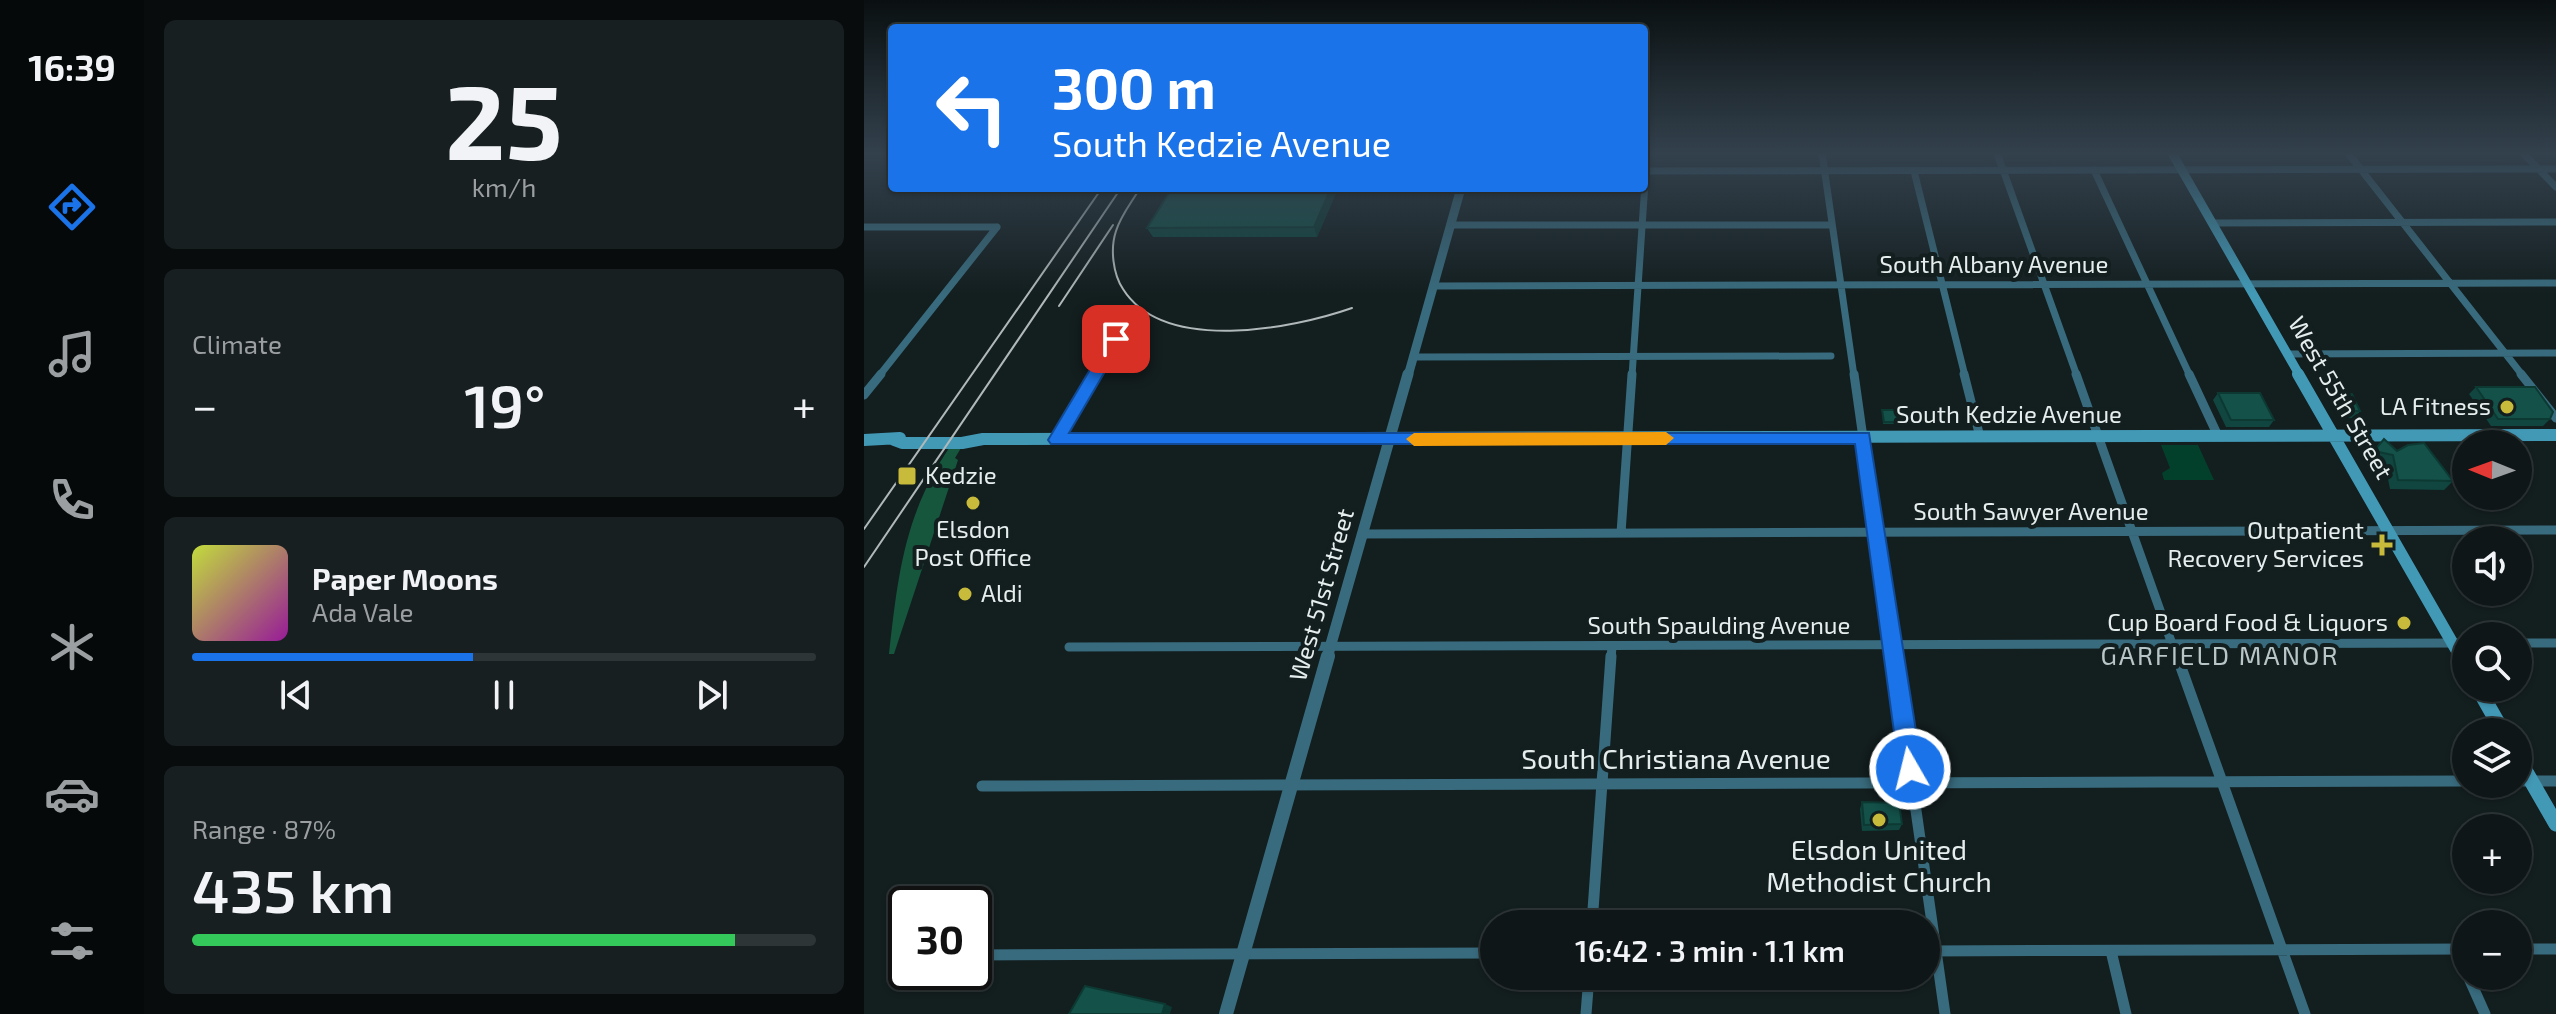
<!DOCTYPE html>
<html lang="en">
<head>
<meta charset="utf-8">
<style>
  body { margin:0; font-family:"Exo 2",sans-serif; background:#171f20; color:#f1f3f6; height:100vh; display:flex; flex-direction:column; font-size:30px; white-space:nowrap }
  * { box-sizing:border-box; margin:0 }
  p { font-size:26px; color:#9b9fa1 }
  .icon { flex:none; width:44px; height:44px; fill:none; stroke:currentColor; stroke-width:2; stroke-linecap:round; stroke-linejoin:round }
  .map { position:relative; flex:1; overflow:hidden }
  .drawer { display:flex; flex-direction:column; gap:20px; padding:20px; background:#080c0d; width:720px }
  .drawer>* { flex:none }
  .guide { position:absolute; left:24px; top:24px; width:760px; height:168px; border-radius:8px; box-shadow:0 2px 6px #0004,0 0 0 2px #2e3536; background:#1a73e8; color:#fff; overflow:hidden }
  .needle { width:52px; rotate:271deg }
  .fabs { position:absolute; left:1588px; top:430px; display:grid; gap:16px }
  .fabs a { display:grid; place-items:center; width:80px; height:80px; border-radius:50%; background:#0e1617; box-shadow:0 2px 6px #0004,0 0 0 2px #2e3536; font-size:40px }
  .speed { position:absolute; left:24px; top:886px; display:flex; gap:16px; font-size:40px; font-weight:700; text-align:center }
  .speed>* { display:grid; place-content:center; width:104px; height:104px; border-radius:50%; background:#0e1617; box-shadow:0 2px 6px #0004,0 0 0 2px #2e3536; line-height:1 }
  .speed .limit { border:4px solid #111; border-radius:12px; background:#fff; color:#111 }
  .pin { position:absolute; display:grid; place-items:center; width:68px; height:68px; color:#fff; margin:-34px; border-radius:16px; box-shadow:0 4px 12px #0006 }
  .me { position:absolute; width:88px; margin:-44px; rotate:352deg; stroke-linejoin:round; filter:drop-shadow(0 0 6px #0008) }
  .turn { display:flex; align-items:center; gap:28px; height:168px; padding:0 32px; font-size:36px }
  .turn .icon { width:104px; height:104px; stroke-width:2.5 }
  .turn b { display:block; font-size:56px; line-height:68px }
  .big { font-size:60px; font-weight:600; line-height:1.1 }
  .drawer .card { flex:1; display:flex; flex-direction:column; justify-content:center; gap:12px; min-width:0; padding:0 28px; border-radius:12px; background:#171f20 }
  .drawer .dial { align-items:center; gap:0 }
  .dial b { font-size:104px; line-height:1 }
  .song { display:flex; align-items:center; gap:24px }
  .cover { width:96px; height:96px; border-radius:12px; background:linear-gradient(135deg,hsl(70 70% 55%),hsl(300 70% 35%)) }
  .played { height:8px; border-radius:4px; background:linear-gradient(90deg,#1a73e8 45%,#2e3536 45%) }
  .keys { display:flex; justify-content:space-around; direction:ltr }
  .heat { display:flex; justify-content:space-between; align-items:center; font-size:44px; direction:ltr }
  .charge { height:12px; border-radius:6px; background:linear-gradient(90deg,#34c759 87%,#2e3536 0) }
  .trip { position:absolute; left:616px; top:910px; width:460px; height:80px; border-radius:40px; background:#0e1617; box-shadow:0 2px 6px #0004,0 0 0 2px #2e3536; font-weight:600; line-height:80px; text-align:center }
  main { display:flex; flex:1; min-height:0 }
  .tab-bar { display:flex; flex-direction:column; width:144px; justify-content:space-around; align-items:center; background:#060909; color:#9b9fa1 }
  .tab-bar .icon { width:56px; height:56px }
  .tab-bar .current { color:#1a73e8 }
  .tab-bar b { font-size:36px; color:#f1f3f6 }
  .map>svg:first-child { display:block }
  .green { fill:#03402b }
  .forest { fill:#15563d }
  .lines { fill:none; stroke-linecap:round; stroke-linejoin:round }
  .minor-far2 { stroke:#386b7d; stroke-width:7 }
  .minor-far1 { stroke:#386b7d; stroke-width:9 }
  .minor { stroke:#386b7d; stroke-width:11 }
  .tertiary-far2 { stroke:#386b7d; stroke-width:9 }
  .tertiary-far1 { stroke:#386b7d; stroke-width:11 }
  .tertiary { stroke:#386b7d; stroke-width:14 }
  .secondary-far2 { stroke:#4299b6; stroke-width:9 }
  .secondary-far1 { stroke:#4299b6; stroke-width:12 }
  .secondary { stroke:#4299b6; stroke-width:15 }
  .rail { stroke:#b0b8b9; stroke-width:2 }
  .wall { fill:#10463f }
  .shaded-wall { fill:#0d3933 }
  .building { fill:#135149; stroke:#0d3933; stroke-width:2 }
  .route { fill:#1a73e8; stroke:#114b97; stroke-width:2 }
  .slow { fill:#f59e0b }
  .poi-dot { fill:#c8bb3b; stroke:#131e1f; stroke-width:3 }
  .labels { text-anchor:middle; stroke-width:8; stroke-linejoin:round; paint-order:stroke }
  .street-label { font-size:24px; fill:#e6eded; stroke:#131e1f }
  .poi-label { font-size:24px; fill:#e6eded; stroke:#131e1f; text-anchor:end }
  .neighbourhood-label { font-size:26px; letter-spacing:2px; fill:#b9c6c7; stroke:#131e1f }
  .near-street-label { font-size:28px; fill:#e6eded; stroke:#131e1f }
  .near-poi-label { font-size:28px; fill:#e6eded; stroke:#131e1f }
</style>
</head>
<body>
<main>
<nav class="tab-bar">
<b>16:39</b>
<svg class="icon current" aria-label="directions" viewBox="0 0 24 24"><path d="M12 3l9 9-9 9-9-9zM9 14v-3h6M13 9l2 2-2 2"/></svg>
<svg class="icon" aria-label="music" viewBox="0 0 24 24"><path d="M9 18V5l10-2v13"/><circle cx="6" cy="18" r="3"/><circle cx="16" cy="16" r="3"/></svg>
<svg class="icon" aria-label="phone" viewBox="0 0 24 24"><path d="M5 4h4l2 5-3 2q2 4 5 5l2-3 5 2v4C11 20 4 13 5 4z"/></svg>
<svg class="icon" aria-label="climate" viewBox="0 0 24 24"><path d="M12 3v18M4 7l16 10M4 17L20 7"/></svg>
<svg class="icon" aria-label="car" viewBox="0 0 24 24"><path d="M5 17H2v-5l4-1 3-4h7l3 4 3 1v5h-3M9 17h6M6 11h13"/><circle cx="7" cy="17" r="2"/><circle cx="17" cy="17" r="2"/></svg>
<svg class="icon" aria-label="filters" viewBox="0 0 24 24"><path d="M4 7h16M4 17h16"/><circle cx="9" cy="7" r="2"/><circle cx="15" cy="17" r="2"/></svg>
</nav>
<section class="drawer">
<div class="card dial"><b>25</b><p>km/h</p></div>
<div class="card"><p>Climate</p>
<div class="heat"><a>−</a><b class="big">19°</b><a>+</a></div>
</div>
<div class="card">
<div class="song"><i class="cover"></i><div><b>Paper Moons</b><p>Ada Vale</p></div></div>
<div class="played"></div>
<div class="keys"><svg class="icon" aria-label="previous" viewBox="0 0 24 24"><path d="M18 5L8 12l10 7zM5 5v14"/></svg><svg class="icon" aria-label="pause" viewBox="0 0 24 24"><path d="M8 5v14M16 5v14"/></svg><svg class="icon" aria-label="next" viewBox="0 0 24 24"><path d="M6 5l10 7-10 7zM19 5v14"/></svg></div>
</div>
<div class="card"><p>Range · 87%</p><b class="big">435 km</b><div class="charge"></div></div>
</section>
<div class="map">
<svg width="1692" height="1014" viewBox="0 0 1692 1014">
  <rect width="100%" height="100%" fill="#131e1f"/>
  <path class="green" d="M1297 445H1334L1350 480H1300L1298 473 1306 468Z"/>
  <path class="forest" d="M85 448H97L91 458 94 460 30 654H25C34 575 40 516 85 448Z"/>
  <g class="lines">
    <path class="minor-far2" d="M958 153 990 376
      M1133 153 1213 376
      M1484 153 1659 376
      M1659 153 1692 187
      M1230 170 1326 376
      M780 171 1692 169
      M1050 171 1101 376
      M1348 223 1692 222
      M586 225H968
      M0 227H133
      M569 286 1692 283
      M1423 354 1692 353
      M549 357 967 356
      M15 376 133 227
      M230 376 267 313
      M768 376 783 153"/>
    <path class="minor-far1" d="M990 374 1030 658
      M1100 374 1116 437
      M1212 374 1313 658
      M1325 374 1354 436
      M1657 374 1692 418
      M0 395 17 374
      M193 440 231 374
      M757 533 768 374
      M498 534 1692 530
      M1654 643H1692
      M205 647 1602 643
      M747 658 748 647"/>
    <path class="minor" d="M1030 656 1081 1014
      M1313 656 1441 1014
      M1654 781H1692
      M118 786 1602 781
      M728 924 747 656
      M1592 949 1602 972
      M1654 949H1692
      M1062 951 1602 949
      M1247 951 1262 1014
      M28 955H42
      M110 955 630 953
      M1604 976 1621 1014
      M722 1014 725 976"/>
    <path class="tertiary-far2" d="M544 376 597 188"/>
    <path class="tertiary-far1" d="M463 658 544 374"/>
    <path class="tertiary" d="M362 1014 464 656"/>
    <path class="secondary-far2" d="M1308 153 1436 376"/>
    <path class="secondary-far1" d="M1434 374 1597 658
      M0 440 36 438
      M30 440 38 443H98L119 439 1692 435"/>
    <path class="secondary" d="M1595 656 1602 667
      M1614 688 1639 732
      M1654 758 1692 824"/>
    <path class="rail" d="M276 188C268 202 257 215 252 231 246 249 249 274 259 289 300 354 428 329 488 308
      M195 306 249 225
      M0 529 238 188
      M0 567 257 188"/>
  </g>
  <path class="wall" d="M308 188H556L555 191H473L453 237H289L283 228Z
    M1612 387 1686 419 1679 426H1627L1605 394Z
    M1354 393 1410 420 1405 427H1362L1349 400Z
    M1477 394 1496 411 1491 418H1482L1472 401Z
    M1018 410 1035 422 1034 424H1019Z
    M1520 439 1533 451 1589 481 1580 490 1526 489 1521 464 1502 460Z
    M998 802 1038 824 1035 830 998 831 996 809Z"/>
  <path class="shaded-wall" d="M467 188H472L473 191 453 237 450 227Z
    M301 1004 308 1007 306 1014H298Z"/>
  <path class="building" d="M308 188H467L450 227 283 228Z
    M1612 387H1671L1689 412 1686 419H1634Z
    M1354 393H1396L1410 420H1367Z
    M1477 394H1488L1496 411H1487Z
    M1018 410H1033L1035 422H1020Z
    M1520 439 1533 451 1544 445 1560 443 1589 481 1534 480 1529 455 1510 451Z
    M998 802 1035 803 1038 824 1000 825Z
    M221 986 301 1004 298 1014H205Z"/>
  <linearGradient id="sky" x2="0" y2="1"><stop stop-color="#0a1011"/><stop offset="0.52" stop-color="#33414d"/><stop offset="1" stop-color="#33414d" stop-opacity="0"/></linearGradient>
  <rect width="1692" height="295" fill="url(#sky)"/>
  <path class="route" d="M252 334 260 339 205 433H1005L1058 769 1054 777 1046 780 1039 777 1035 769 991 444H187L184 440 187 435 246 336Z"/>
  <path class="slow" d="M802 432 810 438 802 445 550 446 542 439 550 433Z"/>
  <g class="poi-dot">
    <circle cx="1643" cy="407" r="8"/>
    <rect x="33" y="466" width="20" height="20" rx="4"/>
    <circle cx="109" cy="503" r="8"/>
    <path d="M1514 533h8v8h8v8h-8v8h-8v-8h-8v-8h8z"/>
    <circle cx="101" cy="594" r="8"/>
    <circle cx="1540" cy="623" r="8"/>
    <circle cx="1015" cy="820" r="8"/>
  </g>
  <g class="labels">
    <g class="street-label">
      <text x="1130" y="273">South Albany Avenue</text>
      <text transform="translate(1476 398) rotate(60)" y="8">West 55th Street</text>
      <text x="1145" y="423">South Kedzie Avenue</text>
      <text x="1167" y="520">South Sawyer Avenue</text>
      <text transform="translate(458 595) rotate(-74)" y="8">West 51st Street</text>
      <text x="855" y="634">South Spaulding Avenue</text>
    </g>
    <g class="poi-label">
      <text x="1627" y="415">LA Fitness</text>
      <text x="61" y="484" text-anchor="start">Kedzie</text>
      <text x="109" y="538" text-anchor="middle">Elsdon<tspan x="109" dy="28">Post Office</tspan></text>
      <text x="1500" y="539">Outpatient<tspan x="1500" dy="28">Recovery Services</tspan></text>
      <text x="117" y="602" text-anchor="start">Aldi</text>
      <text x="1524" y="631">Cup Board Food &amp; Liquors</text>
    </g>
    <g class="neighbourhood-label">
      <text x="1356" y="665">GARFIELD MANOR</text>
    </g>
    <g class="near-street-label">
      <text x="812" y="769">South Christiana Avenue</text>
    </g>
    <g class="near-poi-label">
      <text x="1015" y="860">Elsdon United<tspan x="1015" dy="32">Methodist Church</tspan></text>
    </g>
  </g>
</svg>
<div class="fabs">
<a><svg class="needle" viewBox="-14 -14 28 28"><path d="M0-13l5 13h-10z" fill="#e53935"/><path d="M0 13l5-13h-10z" fill="#9b9fa1"/></svg></a>
<a><svg class="icon" aria-label="sound" viewBox="0 0 24 24"><path d="M4 9h4l5-4v14l-5-4H4zM17 9q2 3 0 6"/></svg></a>
<a><svg class="icon" aria-label="search" viewBox="0 0 24 24"><circle cx="10" cy="10" r="6"/><path d="M15 15l6 6"/></svg></a>
<a><svg class="icon" aria-label="layers" viewBox="0 0 24 24"><path d="M12 4l9 5-9 5-9-5zM3 14l9 5 9-5"/></svg></a>
<a>+</a>
<a>−</a>
</div>
<div class="speed"><div class="limit">30</div></div>
<div class="pin" style="left:252px;top:339px;background:#d93025"><svg class="icon" aria-label="arrive" viewBox="0 0 24 24"><path d="M6 21V4h12l-3 4 3 4H6"/></svg></div>
<svg class="me" style="left:1046px;top:769px" viewBox="-20 -20 40 40"><circle r="17" fill="#1a73e8" stroke="#fff" stroke-width="3"/><path d="M0-11L8 9 0 5-8 9z" fill="#fff"/></svg>
<div class="trip">16:42 · 3 min · 1.1 km</div>
<div class="guide">
<div class="turn"><svg class="icon" aria-label="left" viewBox="0 0 24 24"><path d="M17 20v-9H6M10 6l-5 5 5 5"/></svg><div><b>300 m</b>South Kedzie Avenue</div></div>
</div>
</div>
</main>
</body>
</html>
